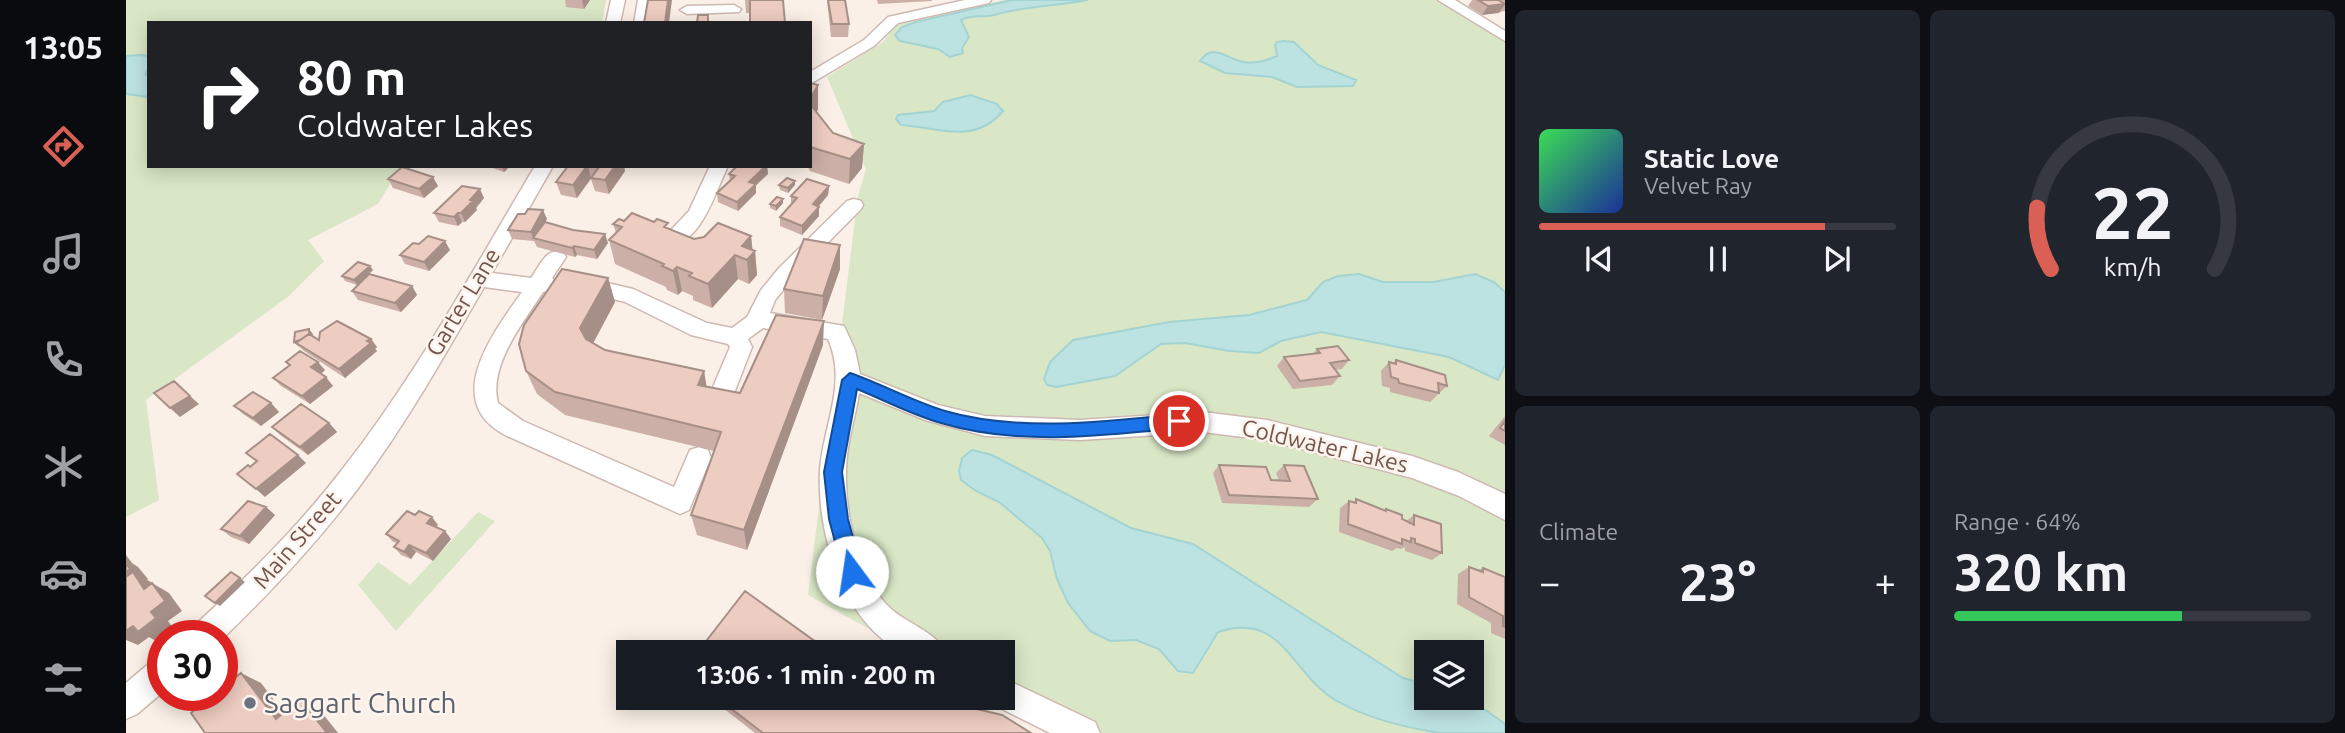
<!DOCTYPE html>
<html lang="en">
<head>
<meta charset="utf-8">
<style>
  body { margin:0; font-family:Ubuntu,sans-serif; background:#20242c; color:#f1f3f6; height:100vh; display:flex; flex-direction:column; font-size:26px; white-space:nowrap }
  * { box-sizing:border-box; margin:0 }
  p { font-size:23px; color:#9ea1a6 }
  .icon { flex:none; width:38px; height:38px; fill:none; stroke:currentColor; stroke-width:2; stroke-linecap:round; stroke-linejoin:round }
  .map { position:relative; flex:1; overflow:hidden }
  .sheet { display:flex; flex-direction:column; gap:10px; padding:10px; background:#0d0f14; width:840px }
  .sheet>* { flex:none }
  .hud { position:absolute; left:21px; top:21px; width:665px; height:147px; border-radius:0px; box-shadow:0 4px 18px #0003; background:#202124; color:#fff; overflow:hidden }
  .controls { position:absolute; left:1288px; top:640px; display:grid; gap:14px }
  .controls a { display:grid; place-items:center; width:70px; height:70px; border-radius:0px; background:#171b24; box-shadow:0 4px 18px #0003; font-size:35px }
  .speed { position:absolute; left:21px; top:620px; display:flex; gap:14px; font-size:35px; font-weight:700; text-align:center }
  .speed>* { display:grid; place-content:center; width:91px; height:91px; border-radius:50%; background:#171b24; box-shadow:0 4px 18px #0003; line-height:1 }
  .speed .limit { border:10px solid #d22; background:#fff; color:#111 }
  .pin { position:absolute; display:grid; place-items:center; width:60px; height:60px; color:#fff; margin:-30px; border:4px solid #fff; border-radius:50%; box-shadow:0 2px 7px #0007 }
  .me { position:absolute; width:77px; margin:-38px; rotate:346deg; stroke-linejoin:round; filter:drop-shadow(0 0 5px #0008) }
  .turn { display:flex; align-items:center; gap:24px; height:147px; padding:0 35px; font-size:32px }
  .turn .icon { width:91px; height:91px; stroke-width:2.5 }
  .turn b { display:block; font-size:49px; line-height:60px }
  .big { font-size:52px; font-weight:700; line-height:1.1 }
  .sheet .tile { flex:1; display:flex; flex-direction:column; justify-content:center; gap:10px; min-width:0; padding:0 24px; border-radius:10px; background:#20242c }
  .sheet .dial { align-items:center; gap:0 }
  .dial svg { height:182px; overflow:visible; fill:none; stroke:#363941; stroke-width:7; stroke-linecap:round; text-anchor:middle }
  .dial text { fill:#f1f3f6; stroke:none }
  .song { display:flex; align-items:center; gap:21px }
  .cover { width:84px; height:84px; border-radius:10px; background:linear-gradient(135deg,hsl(130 70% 55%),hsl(230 70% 35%)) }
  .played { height:7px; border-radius:4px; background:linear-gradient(90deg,#da6056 80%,#363941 80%) }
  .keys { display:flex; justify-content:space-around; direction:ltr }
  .heat { display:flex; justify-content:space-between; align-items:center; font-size:38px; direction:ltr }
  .charge { height:10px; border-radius:5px; background:linear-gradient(90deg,#34c759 64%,#363941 0) }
  .sheet .tiles { flex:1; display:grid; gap:10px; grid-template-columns:repeat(2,1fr) }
  .trip { position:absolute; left:490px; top:640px; width:399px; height:70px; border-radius:0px; background:#171b24; box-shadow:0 4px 18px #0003; font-weight:700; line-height:70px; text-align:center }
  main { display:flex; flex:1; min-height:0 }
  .tab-bar { display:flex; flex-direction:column; width:126px; justify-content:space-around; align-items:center; background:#090b0e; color:#9ea1a6 }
  .tab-bar .icon { width:49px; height:49px }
  .tab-bar .active { color:#da6056 }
  .tab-bar b { font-size:32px; color:#f1f3f6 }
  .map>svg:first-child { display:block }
  .green { fill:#d9e7c6; fill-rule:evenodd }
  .water { fill:#bde2e2; stroke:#a4d3d3; stroke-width:2 }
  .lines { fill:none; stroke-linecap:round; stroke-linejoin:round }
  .minor-casing { stroke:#cdb9b1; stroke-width:3 }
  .minor { fill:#fff; fill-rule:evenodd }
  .wall { fill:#ccafa6 }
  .shaded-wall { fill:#a68f87 }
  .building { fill:#edccc1; stroke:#a68f87; stroke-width:2 }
  .route { fill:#1a73e8; stroke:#114b97; stroke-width:2 }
  .worship-dot { fill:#6b7280; stroke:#fdf4ed; stroke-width:2.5 }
  .labels { text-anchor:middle; stroke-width:5; stroke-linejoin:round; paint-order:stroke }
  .street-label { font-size:23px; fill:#72554d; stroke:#fdf4ed }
  .near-worship-label { font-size:28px; fill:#5b616d; stroke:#fdf4ed; text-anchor:start }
</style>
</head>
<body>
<main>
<nav class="tab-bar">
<b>13:05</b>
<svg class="icon active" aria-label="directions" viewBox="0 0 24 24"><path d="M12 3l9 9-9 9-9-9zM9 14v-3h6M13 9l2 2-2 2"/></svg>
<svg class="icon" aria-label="music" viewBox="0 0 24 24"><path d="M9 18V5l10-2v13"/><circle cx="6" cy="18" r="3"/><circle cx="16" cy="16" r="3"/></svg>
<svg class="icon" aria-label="phone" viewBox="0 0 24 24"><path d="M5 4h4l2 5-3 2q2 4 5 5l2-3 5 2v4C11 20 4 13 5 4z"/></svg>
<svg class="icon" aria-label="climate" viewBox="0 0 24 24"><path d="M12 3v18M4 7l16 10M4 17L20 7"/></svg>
<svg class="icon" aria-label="car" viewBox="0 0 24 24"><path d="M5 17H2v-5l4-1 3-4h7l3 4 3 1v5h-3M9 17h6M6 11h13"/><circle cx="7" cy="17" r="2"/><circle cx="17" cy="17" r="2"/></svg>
<svg class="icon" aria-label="filters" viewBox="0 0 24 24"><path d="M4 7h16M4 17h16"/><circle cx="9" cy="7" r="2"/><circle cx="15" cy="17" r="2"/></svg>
</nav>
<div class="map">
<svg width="1379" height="733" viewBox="0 0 1379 733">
  <rect width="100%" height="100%" fill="#faf0e7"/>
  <path class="green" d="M0 0H480L476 23H23V166H275L252 204 182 240 198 261 163 296 20 400 33 500 0 517Z
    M877 0H1313L1379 40V733H931L877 698V653H786L682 595 732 196 740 169 701 77 757 42 770 24ZM1300 653H1346V698H1300Z
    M352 512 369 521 270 631 232 585 252 562 284 585Z"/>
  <path class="water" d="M886 0H962C931 6 899 6 868 15 857 18 845 14 835 20L843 37 836 48 837 53 824 57 812 49 774 41 769 35 776 27 790 22Z
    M1158 41 1168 42 1192 65 1230 80 1227 86 1171 87 1146 77 1099 73 1074 61C1087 41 1102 60 1118 62 1130 64 1141 60 1151 56L1149 45 1151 42Z
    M14 55 23 56V68L19 74 23 76V97L0 94V56Z
    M844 95 871 104 877 111C847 146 813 127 775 125L770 119 772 115 808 111 817 102Z
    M1233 274 1257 282H1308L1349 274 1368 282 1379 292V365L1372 380 1323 357 1195 332 1155 341 1133 353 1103 351 1059 343 1035 344 989 376 930 387 921 385 918 379 924 362 947 340 1043 322 1123 315 1181 300 1197 282 1212 276Z
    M846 450 866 455 1005 528 1067 544 1277 678 1300 684V698H1343L1379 724V733C1358 733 1335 733 1314 733 1282 728 1240 718 1211 701 1165 675 1157 610 1092 632L1067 673 1052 671 1033 649 1010 640 984 641 964 631 942 603 931 579 924 551 916 538 873 502 850 491 835 480 833 471 836 458Z"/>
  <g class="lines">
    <g class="minor-casing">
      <path id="minor" d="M485 0H499L494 23H480Z
        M512 0H526L522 23H508Z
        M839 0H865L863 3 772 23 748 46 684 84V72L738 40 762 17Z
        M1312 0H1329L1379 31V41Z
        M608 5 615 9 613 12 561 14 554 10 561 6Z
        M409 166H427L366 273 405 278C414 266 420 247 437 252L440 257 426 278 432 284 429 289 417 292C398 322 362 365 372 403L397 421 548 487 564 450 573 447 582 450 585 458 563 510 554 514 545 510 379 435C315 401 367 333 396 292L358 287C319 355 280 424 233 487 192 542 145 592 96 639V635H64L69 625C121 577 172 527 215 471 290 376 347 270 409 166Z
        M584 166H602C590 190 571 257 536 241 529 238 526 238 522 232L525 227 532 226 545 230 563 211Z
        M728 199 735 201 737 205 735 209 667 278 649 300 644 313 718 326 729 350 734 374 812 405 859 416 954 420 1077 412 1141 420 1286 456 1332 472 1379 494V520L1333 496 1286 478 1141 440 1077 432 954 440 859 436 799 420 733 393C730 414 723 435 721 456 716 501 729 574 763 607 779 623 811 632 820 653 807 653 789 656 777 653 772 652 767 647 763 644 713 609 691 529 694 470 697 425 722 384 702 339L637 328 622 339 626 347 603 406 599 413 591 416 583 413 579 406 604 347 602 344 565 335 499 302 449 289 446 284 449 279 456 277 507 289 581 323 606 328 621 317 635 290 653 268 721 201Z
        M37 657V692L11 714 0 719V683L26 661Z
        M877 678 969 722 974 733H924L866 704 864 698H877Z"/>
    </g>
    <use href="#minor" class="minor"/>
  </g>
  <path class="wall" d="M439 0H464L458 9 440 7Z
    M619 0H657L624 13H620Z
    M701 0H719L723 24 722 37H705Z
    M751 0H806V1L752 4Z
    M1346 0H1379V11L1356 15 1342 6Z
    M684 83 692 109 691 112 707 133 738 144 736 168 723 184 684 171 681 166H684Z
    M361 166H384L378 172Z
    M442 166H498L499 171 483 194 469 191 465 179 451 198 435 195 430 182Z
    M611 166H641L642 174 630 185V193L612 211 592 202 591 193 604 181 603 174Z
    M262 179 312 186 298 198 267 188Z
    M669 181V185L662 193 654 190 653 185Z
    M703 186 702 195 693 206V216L676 235 654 226V217L665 205V196Z
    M358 198 350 208 351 210 339 222H336L332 226 313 222 308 213Z
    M657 199V203L650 211 644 208V204Z
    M421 219 418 223 482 243 471 259 451 255 449 257 411 247 408 241 386 239 382 230Z
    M498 221 543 229 568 239 625 236 626 250 629 251 631 275 623 284 612 279 586 308 567 300V296L556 291 552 295 541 290 540 287 489 264 483 240 490 233 487 224Z
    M293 244 324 250 303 271 279 264 274 255Z
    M714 269 696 320 659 313 658 289Z
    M247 270 243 274 286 286 291 295 275 312 232 300 226 291 231 285 219 281 216 276Z
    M482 278 489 302 467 343 479 350 578 371 580 386 614 393 697 345 621 550 571 535 565 515 588 451 439 415 411 394 400 371Z
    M187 334 186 336 193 340 245 339 251 347 249 349 251 351 219 378 178 351 168 342Z
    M1191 349 1223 360 1216 369 1209 370 1214 376 1206 385 1167 389 1151 366 1158 357 1187 354Z
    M1270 360 1321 386 1304 402 1264 392V388L1256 386 1255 371 1263 362 1267 363Z
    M160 362 199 370 195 374 207 386 184 404 155 386 147 378 163 366Z
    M145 403 153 412 135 426 117 414 108 406Z
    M1379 416V445L1363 436Z
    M203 423 211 432 182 455 154 435 146 427Z
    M1093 465 1145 480H1153L1150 473 1158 465 1192 499 1183 507 1096 503 1087 473Z
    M1230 499 1258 511 1260 509 1280 521 1288 515 1316 553 1306 560 1279 551V547L1275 549 1271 548 1266 551 1213 532 1214 508 1223 501 1227 502Z
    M140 507 149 515 123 544 105 537 95 529Z
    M312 525 310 527 325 539 307 561 290 552 285 559 275 555 268 547 271 543 267 542 260 534Z
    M1343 567 1352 570 1357 568 1379 577V639L1365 633V623L1331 604 1332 574Z
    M586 698H804L905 733H629L588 701Z"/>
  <path class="shaded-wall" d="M456 0H464L458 9Z
    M542 0H546L543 23H539Z
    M1379 4 1373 13 1356 15 1362 6Z
    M692 85V109L684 124V99Z
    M738 144 736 168 723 184 724 159Z
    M376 166H384L378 172Z
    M461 166H462L465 178 451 198 447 185Z
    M489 166H498L499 171 483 194 479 180Z
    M640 166H641L642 174 630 185V193L612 211 611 202 623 182Z
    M307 177 312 186 298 198 293 189Z
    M669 181V185L662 193V188Z
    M703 186 702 195 687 213V204Z
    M354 189 358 198 350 208 351 210 339 222 335 213 344 200Z
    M657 199V203L650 211V206Z
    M693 207V216L676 235V226Z
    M417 210 421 219 410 239 407 238 408 241 405 232Z
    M332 213 336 222 332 226 328 217Z
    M479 234 482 243 471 259 468 250Z
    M625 236 627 254 629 251 631 275 623 284 621 260 616 246Z
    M319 241 324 250 303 271 298 262Z
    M714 245V269L696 320 697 296Z
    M448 246 451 255 449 257 446 248Z
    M609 255 612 279 586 308 582 284Z
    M244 266 247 270 231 285 228 280Z
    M551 267 556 291 552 295 547 271Z
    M482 278 489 302 463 351 454 328Z
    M286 286 291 295 275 312 269 303Z
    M698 321 697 345 621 550 618 530Z
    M183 329 187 334 185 343H170L173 346H172L168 342Z
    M245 339 251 347 249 349 251 351 219 378 213 369 241 341Z
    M192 362 199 370 192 376 185 367Z
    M578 371 582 395 572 385Z
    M200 377 207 386 184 404 176 396Z
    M64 396 73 404 54 417 44 408Z
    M145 403 153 412 135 426 127 418Z
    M203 423 211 432 182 455 174 447Z
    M172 455 180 463 139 497 130 489Z
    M140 507 149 515 123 544 114 536Z
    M306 517 312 525 307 531 301 523Z
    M319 531 325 539 307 561 300 553Z
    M283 545 290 552 285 559 278 552Z
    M0 555 6 563 12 567 22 579 21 580 25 582 35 599 18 589 1 576 0 574Z
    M114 578 119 582 94 606 89 603Z
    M26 583 43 593 56 611 42 621 47 628 30 641 23 637 12 645 0 640V631L25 612Z
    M115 673 135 683 170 729 150 719Z
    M96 677 110 684 98 686 96 684Z
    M174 699 193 709 212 733H201Z"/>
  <path class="building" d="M522 0H542L539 23H518Z
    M624 0H657L659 23H624Z
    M702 0H719L723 24H706Z
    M1352 0H1372L1379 4 1362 6Z
    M572 15H582V22L571 23Z
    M684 83 692 85 684 99Z
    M684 104 707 133 738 144 724 159 684 147Z
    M442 166H461L447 185 430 182Z
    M469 166H489L479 180 465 178 473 167Z
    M611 166H640L623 182 630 184 611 202 591 193 609 176 603 174Z
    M276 167 307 177 293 189 262 179Z
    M661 178 669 181 662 188 653 185Z
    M681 179 703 186 687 204 693 207 676 226 654 217 671 198 665 196Z
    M336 186 354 189 344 200 347 201 335 213H332L328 217 308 213Z
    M651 197 657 199 650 206 644 204Z
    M402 209 417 210 405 232 382 230 392 214H399Z
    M506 213 528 222 531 219 542 223 538 227 568 239 578 237 592 223 625 236 616 246 629 251 621 260 609 255 582 284 563 276 566 273 551 267 547 271 536 266 538 264 483 240 496 227 487 224 493 219 498 221Z
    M419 222 447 230 479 234 468 250 448 246 446 248 407 238Z
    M302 236 319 241 298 262 274 255 287 243 293 244Z
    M678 239 714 245 697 296 658 289Z
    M232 262 244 266 228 280 216 276Z
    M436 269 482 278 454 328 460 339 479 350 578 371 572 385 614 393 650 315 698 321 618 530 565 515 595 432 429 392 400 371 393 344 398 325Z
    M243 274 286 286 269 303 226 291Z
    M211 321 245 339 241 341 245 343 213 369 170 343 183 334 193 340 194 332Z
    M183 329V334L174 340 168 342 169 332Z
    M1212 346 1223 360 1204 363 1214 376 1174 381 1158 357 1194 353 1191 349Z
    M174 351 192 362 185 367 200 377 176 396 147 378 164 365 160 362Z
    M1270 360 1319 375 1321 386 1312 383 1313 393 1273 383 1272 379 1265 377 1263 362 1270 364Z
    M48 381 64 396 44 408 28 393Z
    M127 392 145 403 127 418 108 406Z
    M175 404 203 423 174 447 146 427Z
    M1379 421V431L1374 428Z
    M144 434 172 455 130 489 111 474 122 465 124 467 131 461 120 453Z
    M1093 465 1140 467 1145 480 1164 481 1158 465 1178 466 1192 499 1103 495Z
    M1230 499 1260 511V509L1276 515V519L1288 525V515L1315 524 1316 553 1289 543V539L1285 538V542L1276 539V544L1222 524 1223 501 1230 503Z
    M122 501 140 507 114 536 95 529Z
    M281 511 289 515 293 511 306 517 301 523 319 531 300 553 283 545 278 552 268 547 273 541 260 534Z
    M0 563 4 569 0 572Z
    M1343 567 1357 572V568L1379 577V627L1377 626V616L1343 597Z
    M7 572 18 589 26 583 39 601 25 612 30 618 12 632 7 626 0 631V574L1 576Z
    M105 572 114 578 89 603 79 596Z
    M619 591 704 652 579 653 574 649Z
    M115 673 150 719 174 699 201 733H79L65 713 80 700 77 695H96V684L98 686Z
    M591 698H804L876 715 905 733H637Z"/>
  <path class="route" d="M724 373C756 384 786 401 819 411 892 432 978 422 1053 414L1059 416 1062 421 1059 426 1053 428C976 436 891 446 815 423 786 415 758 400 731 389L716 472 722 519 736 572 733 579 726 581 719 579 717 572 703 519 698 472 716 380Z"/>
  <circle class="worship-dot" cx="124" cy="703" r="7"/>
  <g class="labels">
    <g class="street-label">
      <text transform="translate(337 302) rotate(-59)" y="8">Garter Lane</text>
      <text transform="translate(1199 446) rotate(13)" y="8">Coldwater Lakes</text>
      <text transform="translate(171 540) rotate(-49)" y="8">Main Street</text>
    </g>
    <g class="near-worship-label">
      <text x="138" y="713">Saggart Church</text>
    </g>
  </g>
</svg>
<div class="controls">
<a><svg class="icon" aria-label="layers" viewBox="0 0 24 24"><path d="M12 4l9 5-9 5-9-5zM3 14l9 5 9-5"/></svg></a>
</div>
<div class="speed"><div class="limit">30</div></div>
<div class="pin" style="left:1053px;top:421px;background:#d93025"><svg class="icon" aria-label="arrive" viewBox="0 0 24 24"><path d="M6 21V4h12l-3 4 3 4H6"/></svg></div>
<svg class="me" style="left:726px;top:572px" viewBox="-20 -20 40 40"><circle r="19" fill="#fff"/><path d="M0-13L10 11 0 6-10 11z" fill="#1a73e8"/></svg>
<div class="trip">13:06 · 1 min · 200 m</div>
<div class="hud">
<div class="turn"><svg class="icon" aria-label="right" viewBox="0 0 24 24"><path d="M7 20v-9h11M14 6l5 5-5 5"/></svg><div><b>80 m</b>Coldwater Lakes</div></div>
</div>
</div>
<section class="sheet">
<div class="tiles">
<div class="tile">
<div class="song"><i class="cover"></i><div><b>Static Love</b><p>Velvet Ray</p></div></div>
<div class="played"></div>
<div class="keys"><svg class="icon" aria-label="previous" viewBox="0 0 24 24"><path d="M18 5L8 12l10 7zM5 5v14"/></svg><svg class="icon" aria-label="pause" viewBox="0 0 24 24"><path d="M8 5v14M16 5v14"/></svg><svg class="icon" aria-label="next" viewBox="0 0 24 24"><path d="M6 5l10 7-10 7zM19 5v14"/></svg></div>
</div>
<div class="tile dial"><svg viewBox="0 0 100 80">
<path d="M14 69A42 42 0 1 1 86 69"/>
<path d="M14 69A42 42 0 0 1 8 42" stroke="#da6056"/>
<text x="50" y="56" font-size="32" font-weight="700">22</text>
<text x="50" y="72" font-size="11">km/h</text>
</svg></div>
<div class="tile"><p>Climate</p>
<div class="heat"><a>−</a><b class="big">23°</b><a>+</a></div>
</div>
<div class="tile"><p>Range · 64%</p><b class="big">320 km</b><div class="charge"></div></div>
</div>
</section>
</main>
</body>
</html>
